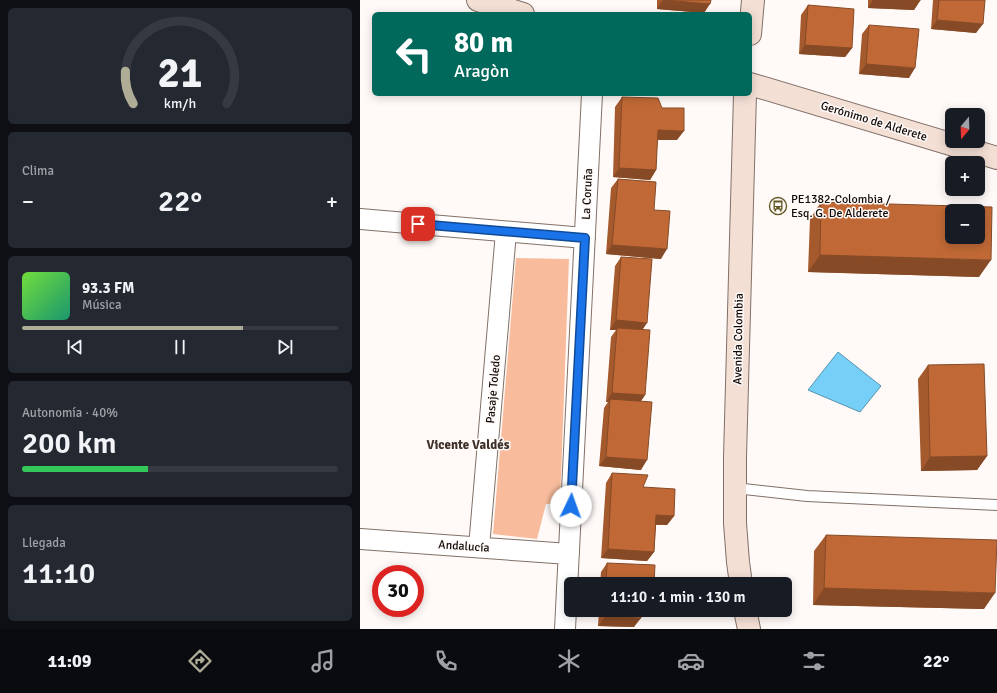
<!DOCTYPE html>
<html lang="es">
<head>
<meta charset="utf-8">
<style>
  body { margin:0; font-family:Signika,sans-serif; background:#242831; color:#f1f3f6; height:100vh; display:flex; flex-direction:column; font-size:15px; white-space:nowrap }
  * { box-sizing:border-box; margin:0 }
  p { font-size:13px; color:#9ea1a6 }
  .icon { flex:none; width:22px; height:22px; fill:none; stroke:currentColor; stroke-width:2; stroke-linecap:round; stroke-linejoin:round }
  .map { position:relative; flex:1; overflow:hidden }
  .details { display:flex; flex-direction:column; gap:8px; padding:8px; background:#0d0f14; width:360px }
  .details>* { flex:none }
  .top-card { position:absolute; left:12px; top:12px; width:380px; height:84px; border-radius:6px; box-shadow:0 2px 10px #0003; background:#00695c; color:#fff; overflow:hidden }
  .needle { width:26px; rotate:199deg }
  .buttons { position:absolute; left:585px; top:108px; display:grid; gap:8px }
  .buttons a { display:grid; place-items:center; width:40px; height:40px; border-radius:6px; background:#171b24; box-shadow:0 2px 10px #0003; font-size:20px }
  .speed { position:absolute; left:12px; top:565px; display:flex; gap:8px; font-size:20px; font-weight:700; text-align:center }
  .speed>* { display:grid; place-content:center; width:52px; height:52px; border-radius:50%; background:#171b24; box-shadow:0 2px 10px #0003; line-height:1 }
  .speed .limit { border:6px solid #d22; background:#fff; color:#111 }
  .pin { position:absolute; display:grid; place-items:center; width:34px; height:34px; color:#fff; margin:-17px; border-radius:8px; box-shadow:0 2px 6px #0006 }
  .me { position:absolute; width:44px; margin:-22px; rotate:3deg; stroke-linejoin:round; filter:drop-shadow(0 0 3px #0008) }
  .turn { display:flex; align-items:center; gap:14px; height:84px; padding:0 16px; font-size:18px }
  .turn .icon { width:52px; height:52px; stroke-width:2.5 }
  .turn b { display:block; font-size:28px; line-height:34px }
  .big { font-size:30px; font-weight:600; line-height:1.1 }
  .details .tile { flex:1; display:flex; flex-direction:column; justify-content:center; gap:6px; min-width:0; padding:0 14px; border-radius:6px; background:#242831 }
  .details .dial { align-items:center; gap:0 }
  .dial svg { height:104px; overflow:visible; fill:none; stroke:#363941; stroke-width:7; stroke-linecap:round; text-anchor:middle }
  .dial text { fill:#f1f3f6; stroke:none }
  .song { display:flex; align-items:center; gap:12px }
  .cover { width:48px; height:48px; border-radius:6px; background:linear-gradient(135deg,hsl(100 70% 55%),hsl(160 70% 35%)) }
  .played { height:4px; border-radius:2px; background:linear-gradient(90deg,#b0ad97 70%,#363941 70%) }
  .keys { display:flex; justify-content:space-around; direction:ltr }
  .heat { display:flex; justify-content:space-between; align-items:center; font-size:22px; direction:ltr }
  .charge { height:6px; border-radius:3px; background:linear-gradient(90deg,#34c759 40%,#363941 0) }
  .trip { position:absolute; left:204px; top:577px; width:228px; height:40px; border-radius:6px; background:#171b24; box-shadow:0 2px 10px #0003; font-weight:600; line-height:40px; text-align:center }
  .menu { display:flex; height:64px; justify-content:space-around; align-items:center; background:#090b0e; color:#9ea1a6 }
  .menu .icon { width:28px; height:28px }
  .menu .on { color:#b0ad97 }
  .menu b { font-size:18px; color:#f1f3f6 }
  main { display:flex; flex:1; min-height:0 }
  .map>svg:first-child { display:block }
  .green { fill:#f8bc9c }
  .water { fill:#75cff7; stroke:#5794af }
  .lines { fill:none; stroke-linecap:round; stroke-linejoin:round }
  .lane-casing { stroke:#817067; stroke-width:12 }
  .street-casing { stroke:#817067; stroke-width:22 }
  .secondary-casing { stroke:#817067; stroke-width:24 }
  .lane { stroke:#fff; stroke-width:10 }
  .street { stroke:#fff; stroke-width:20 }
  .secondary { stroke:#f4dfd5; stroke-width:22 }
  .wall { fill:#a55a2e }
  .shaded-wall { fill:#864a26 }
  .building { fill:#c06936; stroke:#864a26; fill-rule:evenodd }
  .route-casing { stroke:#114b97; stroke-width:10 }
  .route { stroke:#1a73e8; stroke-width:7 }
  .labels { text-anchor:middle; stroke-width:3; stroke-linejoin:round; paint-order:stroke }
  .street-label { font-size:12px; fill:#100a07; stroke:#fffaf8 }
  .poi-label { font-size:12px; fill:#100a07; stroke:#fffaf8; text-anchor:start }
  .neighbourhood-label { font-size:13px; font-weight:bold; fill:#3e3028; stroke:#fffaf8 }
</style>
</head>
<body>
<main>
<section class="details">
<div class="tile dial"><svg viewBox="0 0 100 80">
<path d="M14 69A42 42 0 1 1 86 69"/>
<path d="M14 69A42 42 0 0 1 8 44" stroke="#b0ad97"/>
<text x="50" y="56" font-size="32" font-weight="700">21</text>
<text x="50" y="72" font-size="11">km/h</text>
</svg></div>
<div class="tile"><p>Clima</p>
<div class="heat"><a>−</a><b class="big">22°</b><a>+</a></div>
</div>
<div class="tile">
<div class="song"><i class="cover"></i><div><b>93.3 FM</b><p>Música</p></div></div>
<div class="played"></div>
<div class="keys"><svg class="icon" aria-label="previous" viewBox="0 0 24 24"><path d="M18 5L8 12l10 7zM5 5v14"/></svg><svg class="icon" aria-label="pause" viewBox="0 0 24 24"><path d="M8 5v14M16 5v14"/></svg><svg class="icon" aria-label="next" viewBox="0 0 24 24"><path d="M6 5l10 7-10 7zM19 5v14"/></svg></div>
</div>
<div class="tile"><p>Autonomía · 40%</p><b class="big">200 km</b><div class="charge"></div></div>
<div class="tile"><p>Llegada</p><b class="big">11:10</b></div>
</section>
<div class="map">
<svg width="637" height="629" viewBox="0 0 637 629">
  <rect width="100%" height="100%" fill="#fffaf8"/>
  <path class="green" d="M156 258 209 259 200 504H186L177 539 133 534Z"/>
  <path class="water" d="M478 352 521 386 500 412 448 390Z"/>
  <g class="lines">
    <g class="lane-casing">
      <path id="lane" d="M375 488 447 496 637 505"/>
    </g>
    <g class="street-casing">
      <path id="street" d="M0 219 225 238
        M0 539 209 554
        M119 547 146 232
        M205 629 232 94"/>
    </g>
    <g class="secondary-casing">
      <path id="secondary" d="M118 0 163 14
        M390 34 393 0
        M390 84 637 158
        M381 584 378 562 375 523V457L385 94
        M385 610 389 629"/>
    </g>
    <use href="#lane" class="lane"/>
    <use href="#street" class="street"/>
    <use href="#secondary" class="secondary"/>
  </g>
  <path class="wall" d="M297 0H351L344 13 297 9Z
    M508 0H560L554 10 508 8Z
    M573 0H625L616 33 571 29Z
    M448 5 492 48 485 57 439 54 441 15Z
    M509 25 549 78 499 74 502 34Z
    M262 97 302 108 317 140H297L296 170 290 180 253 177 255 107Z
    M258 179 294 210 301 259 246 254 251 188Z
    M461 202 619 277 448 272 450 219Z
    M261 257 282 330 285 395 281 401V470L239 466 244 408 248 402H246L251 337 256 330H250L255 266Z
    M568 365 627 456 617 470 561 471 558 379Z
    M252 473 283 487 314 516 307 525H296L294 552 287 561 241 558 246 483Z
    M466 535 624 609 453 605 454 551Z
    M247 563 294 584H240L241 572Z
    M239 610H281L274 627 238 626Z"/>
  <path class="shaded-wall" d="M303 0 350 4 344 13 297 9Z
    M513 0H545L560 1 554 10 508 8Z
    M577 20 623 24 616 33 571 29Z
    M445 45 492 48 485 57 439 54Z
    M506 64 555 68 549 78 499 74Z
    M298 130 324 131 317 140H291Z
    M259 168 296 170 290 180 253 177Z
    M252 245 307 249 301 259 246 254Z
    M460 255 631 260 619 277 448 272Z
    M256 320 287 323 281 332 257 328 256 330H250Z
    M252 393 285 395 279 404 250 399 248 402H246Z
    M627 456 617 470 561 471 570 457Z
    M246 457 287 460 281 470 239 466Z
    M296 515 314 516 307 525 290 524Z
    M248 549 294 552 287 561 241 558Z
    M464 588 635 593 624 609 453 605Z
    M245 617 281 618 274 627 238 626Z"/>
  <path class="building" d="M304 0H351L350 4Z
    M545 0H560V1Z
    M579 0H625L623 24 577 20Z
    M448 5 494 9 492 48 445 45Z
    M509 25 559 29 555 68 506 64Z
    M262 97 298 98 302 108H324V131L298 130 296 170 259 168Z
    M258 179 296 182 294 210 310 211 307 249 252 245Z
    M461 202 632 207 631 260 460 255ZM592 211H618V237H592Z
    M261 257 292 259 287 323 256 320Z
    M257 328 290 330 285 395 252 393Z
    M624 364 627 456 570 457 568 365Z
    M250 399 292 402 287 460 246 457Z
    M252 473 288 475 283 487 315 489 314 516 296 515 294 552 248 549Z
    M466 535 637 540 635 593 464 588Z
    M247 563 295 565 294 584H246Z
    M245 610H281V618L245 617Z"/>
  <g class="lines">
    <g class="route-casing">
      <path id="route" d="M58 224 225 238 211 506"/>
    </g>
    <use href="#route" class="route"/>
  </g>
  <defs>
    <g id="bus-ring" transform="scale(0.9)"><circle r="9.5" fill="#fffaf8" stroke="#615723" stroke-width="1.5"/><path d="M-5-6H5V4H4V6H2V4H-2V6H-4V4H-5ZM-3.5-4V0h7V-4ZM-3.5 1.2v1.5H-2V1.2ZM2 1.2v1.5H3.5V1.2Z" fill="#615723"/></g>
  </defs>
  <g fill-rule="evenodd">
    <use href="#bus-ring" x="418" y="206"/>
  </g>
  <g class="labels">
    <g class="street-label">
      <text transform="translate(514 121) rotate(17)" y="4">Gerónimo de Alderete</text>
      <text transform="translate(227 194) rotate(-87)" y="4">La Coruña</text>
      <text transform="translate(378 339) rotate(-89)" y="4">Avenida Colombia</text>
      <text transform="translate(133 389) rotate(-85)" y="4">Pasaje Toledo</text>
      <text transform="translate(104 546) rotate(4)" y="4">Andalucía</text>
    </g>
    <g class="poi-label">
      <text x="431" y="203">PE1382-Colombia /<tspan x="431" dy="14">Esq. G. De Alderete</tspan></text>
    </g>
    <g class="neighbourhood-label">
      <text x="108" y="449">Vicente Valdés</text>
    </g>
  </g>
</svg>
<div class="buttons">
<a><svg class="needle" viewBox="-14 -14 28 28"><path d="M0-13l5 13h-10z" fill="#e53935"/><path d="M0 13l5-13h-10z" fill="#9ea1a6"/></svg></a>
<a>+</a>
<a>−</a>
</div>
<div class="speed"><div class="limit">30</div></div>
<div class="pin" style="left:58px;top:224px;background:#d93025"><svg class="icon" aria-label="arrive" viewBox="0 0 24 24"><path d="M6 21V4h12l-3 4 3 4H6"/></svg></div>
<svg class="me" style="left:211px;top:506px" viewBox="-20 -20 40 40"><circle r="19" fill="#fff"/><path d="M0-13L10 11 0 6-10 11z" fill="#1a73e8"/></svg>
<div class="trip">11:10 · 1 min · 130 m</div>
<div class="top-card">
<div class="turn"><svg class="icon" aria-label="left" viewBox="0 0 24 24"><path d="M17 20v-9H6M10 6l-5 5 5 5"/></svg><div><b>80 m</b>Aragòn</div></div>
</div>
</div>
</main>
<nav class="menu">
<b>11:09</b>
<svg class="icon on" aria-label="directions" viewBox="0 0 24 24"><path d="M12 3l9 9-9 9-9-9zM9 14v-3h6M13 9l2 2-2 2"/></svg>
<svg class="icon" aria-label="music" viewBox="0 0 24 24"><path d="M9 18V5l10-2v13"/><circle cx="6" cy="18" r="3"/><circle cx="16" cy="16" r="3"/></svg>
<svg class="icon" aria-label="phone" viewBox="0 0 24 24"><path d="M5 4h4l2 5-3 2q2 4 5 5l2-3 5 2v4C11 20 4 13 5 4z"/></svg>
<svg class="icon" aria-label="climate" viewBox="0 0 24 24"><path d="M12 3v18M4 7l16 10M4 17L20 7"/></svg>
<svg class="icon" aria-label="car" viewBox="0 0 24 24"><path d="M5 17H2v-5l4-1 3-4h7l3 4 3 1v5h-3M9 17h6M6 11h13"/><circle cx="7" cy="17" r="2"/><circle cx="17" cy="17" r="2"/></svg>
<svg class="icon" aria-label="filters" viewBox="0 0 24 24"><path d="M4 7h16M4 17h16"/><circle cx="9" cy="7" r="2"/><circle cx="15" cy="17" r="2"/></svg>
<b>22°</b>
</nav>
</body>
</html>
